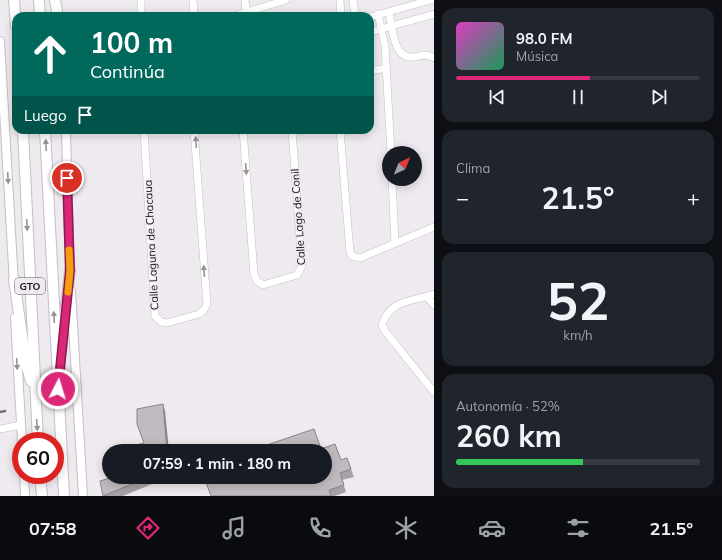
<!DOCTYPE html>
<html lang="es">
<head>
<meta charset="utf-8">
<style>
  body { margin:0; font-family:Mulish,sans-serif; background:#20242c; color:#f1f3f6; height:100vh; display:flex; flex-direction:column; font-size:15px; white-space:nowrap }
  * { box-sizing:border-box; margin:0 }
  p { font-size:13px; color:#9ea1a6 }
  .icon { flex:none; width:22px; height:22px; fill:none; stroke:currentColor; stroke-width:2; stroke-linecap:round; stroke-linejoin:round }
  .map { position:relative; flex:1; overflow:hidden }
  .sheet { display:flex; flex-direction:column; gap:8px; padding:8px; background:#0d0f14; width:288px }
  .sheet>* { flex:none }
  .top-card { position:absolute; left:12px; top:12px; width:362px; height:122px; border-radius:12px; box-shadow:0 2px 10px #0003; background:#00695c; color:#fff; overflow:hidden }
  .needle { width:26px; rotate:43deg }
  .buttons { position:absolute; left:382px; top:146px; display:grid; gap:8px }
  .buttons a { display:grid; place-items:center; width:40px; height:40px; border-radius:50%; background:#171b24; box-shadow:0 2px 10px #0003; font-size:20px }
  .speed { position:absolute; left:12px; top:432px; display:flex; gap:8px; font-size:20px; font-weight:700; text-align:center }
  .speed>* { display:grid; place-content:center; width:52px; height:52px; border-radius:50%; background:#171b24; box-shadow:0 2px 10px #0003; line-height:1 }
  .speed .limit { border:6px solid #d22; background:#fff; color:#111 }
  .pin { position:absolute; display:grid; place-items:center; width:34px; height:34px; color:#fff; margin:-17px; border:2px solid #fff; border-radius:50%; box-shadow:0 1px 4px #0007 }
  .me { position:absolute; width:44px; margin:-22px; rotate:5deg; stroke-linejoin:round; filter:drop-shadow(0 0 3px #0008) }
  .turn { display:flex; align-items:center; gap:14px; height:84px; padding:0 12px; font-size:18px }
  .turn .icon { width:52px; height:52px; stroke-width:2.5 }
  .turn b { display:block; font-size:28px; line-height:34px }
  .then { display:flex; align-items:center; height:38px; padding:0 12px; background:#0003; gap:8px; font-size:15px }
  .big { font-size:30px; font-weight:700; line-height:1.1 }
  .sheet .tile { flex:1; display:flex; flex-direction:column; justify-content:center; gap:6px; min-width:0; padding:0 14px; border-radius:12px; background:#20242c }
  .sheet .dial { align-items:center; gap:0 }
  .dial b { font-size:52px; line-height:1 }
  .song { display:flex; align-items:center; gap:12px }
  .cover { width:48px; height:48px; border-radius:6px; background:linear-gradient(135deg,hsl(310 70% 55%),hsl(150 70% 35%)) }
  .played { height:4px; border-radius:2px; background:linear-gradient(90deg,#db2777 55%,#363941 55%) }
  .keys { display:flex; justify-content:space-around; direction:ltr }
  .heat { display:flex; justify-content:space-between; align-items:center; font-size:22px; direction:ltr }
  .charge { height:6px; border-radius:3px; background:linear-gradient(90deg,#34c759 52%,#363941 0) }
  .trip { position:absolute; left:102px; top:444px; width:230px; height:40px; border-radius:20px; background:#171b24; box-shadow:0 2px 10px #0003; font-weight:700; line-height:40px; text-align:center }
  .tabs { display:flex; height:64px; justify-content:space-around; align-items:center; background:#090b0e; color:#9ea1a6 }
  .tabs .icon { width:28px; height:28px }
  .tabs .on { color:#db2777 }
  .tabs b { font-size:18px; color:#f1f3f6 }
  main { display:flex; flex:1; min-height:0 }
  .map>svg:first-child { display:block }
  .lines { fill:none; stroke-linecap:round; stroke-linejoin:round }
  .stream { stroke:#806882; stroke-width:2.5 }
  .minor-casing { stroke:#c4bfc4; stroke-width:8 }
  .tertiary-casing { stroke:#c4bfc4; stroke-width:10 }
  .primary-casing { stroke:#c4bfc4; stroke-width:12 }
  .minor { stroke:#fff; stroke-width:7 }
  .tertiary { stroke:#fff; stroke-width:8 }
  .primary { stroke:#fff; stroke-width:10 }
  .wall { fill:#a6a1a6 }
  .shaded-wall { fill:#878387 }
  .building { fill:#c1bbc1; stroke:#878387 }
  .oneway { fill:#969596 }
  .route-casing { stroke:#8e194d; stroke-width:10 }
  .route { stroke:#db2777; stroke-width:7 }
  .slow { stroke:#f59e0b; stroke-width:7 }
  .labels { text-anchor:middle; stroke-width:3; stroke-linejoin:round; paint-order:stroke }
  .shield { fill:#efeaf0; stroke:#575457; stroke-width:1 }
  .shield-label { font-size:10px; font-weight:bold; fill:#161416 }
  .street-label { font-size:11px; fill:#161416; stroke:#efeaf0 }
</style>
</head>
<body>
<main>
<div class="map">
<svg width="434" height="496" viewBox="0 0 434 496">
  <rect width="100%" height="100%" fill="#efeaf0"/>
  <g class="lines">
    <path class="stream" d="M0 412 5 411"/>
    <g class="minor-casing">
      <path id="minor" d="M141 0V16
        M193 0 194 16
        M245 0 246 12
        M340 0 341 16
        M353 0 355 16
        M389 12C392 25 393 60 413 57 420 56 427 53 434 58
        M378 14 385 46 391 153
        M234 16 286 0
        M370 17 431 0
        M370 32 434 14
        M370 71 387 68
        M144 130 155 316 161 322 167 323 199 314 204 310 207 304 194 130
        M243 130 254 274 257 281 263 285 297 275 302 266 292 130
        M340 130 350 252 352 256 360 258 434 227
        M392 179 395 243
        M434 294C412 302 390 299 382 325L385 331 434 392
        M427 297 434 305
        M0 429 21 425"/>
    </g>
    <g class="tertiary-casing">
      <path id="tertiary" d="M0 41 14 284
        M66 130 70 275
        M71 291 83 496
        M15 318 22 441
        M24 475 25 496"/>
    </g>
    <g class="primary-casing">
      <path id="primary" d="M14 0 16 26
        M39 0 40 16
        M55 0 58 16
        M23 130 38 441
        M45 130 64 496
        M14 279 26 364 31 381
        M61 351 70 270
        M40 475 42 496"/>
    </g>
    <use href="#minor" class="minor"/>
    <use href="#tertiary" class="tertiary"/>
    <use href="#primary" class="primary"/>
  </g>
  <path class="wall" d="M321 448 341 460 347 458 354 477 342 480 346 492 335 496H211Z
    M113 477H169L123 496H103Z"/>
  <path class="shaded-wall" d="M163 404 165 411 169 451H167Z"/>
  <path class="building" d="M163 404 167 451H135L136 445 144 443 137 424V409Z
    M314 429 321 449 335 444 341 460 347 458 351 469 340 473 344 485 329 490 331 496H211L204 477H325V451H249Z
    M113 477H149L103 496 100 481Z"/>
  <defs><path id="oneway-solid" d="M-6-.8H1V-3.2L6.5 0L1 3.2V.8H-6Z"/></defs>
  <g class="oneway">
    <use href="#oneway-solid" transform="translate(196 142) rotate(-94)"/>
    <use href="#oneway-solid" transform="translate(46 145) rotate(-93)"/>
    <use href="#oneway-solid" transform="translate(246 169) rotate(86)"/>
    <use href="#oneway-solid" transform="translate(8 178) rotate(87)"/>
    <use href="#oneway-solid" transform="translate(27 225) rotate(87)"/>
    <use href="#oneway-solid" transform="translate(204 271) rotate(-94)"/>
    <use href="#oneway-solid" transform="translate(54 317) rotate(-93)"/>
    <use href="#oneway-solid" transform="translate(17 364) rotate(87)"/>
    <use href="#oneway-solid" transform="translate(37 425) rotate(86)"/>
  </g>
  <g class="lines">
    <g class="route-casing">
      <path id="route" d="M58 389 70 270 67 178"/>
    </g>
    <use href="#route" class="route"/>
    <path class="slow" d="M68 292 70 270 69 250"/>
  </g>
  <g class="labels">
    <rect class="shield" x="15" y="278" width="30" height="16" rx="3"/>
    <g class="shield-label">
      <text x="30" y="290">GTO</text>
    </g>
    <g class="street-label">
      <text transform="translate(298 217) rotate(-94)" y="4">Calle Lago de Conil</text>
      <text transform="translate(151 245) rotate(-93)" y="4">Calle Laguna de Chacaua</text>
    </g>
  </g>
</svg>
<div class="buttons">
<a><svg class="needle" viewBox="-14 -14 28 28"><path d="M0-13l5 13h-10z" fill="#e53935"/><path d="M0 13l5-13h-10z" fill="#9ea1a6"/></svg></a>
</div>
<div class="speed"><div class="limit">60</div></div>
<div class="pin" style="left:67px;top:178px;background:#d93025"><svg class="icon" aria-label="arrive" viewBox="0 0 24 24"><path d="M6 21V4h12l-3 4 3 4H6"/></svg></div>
<svg class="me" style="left:58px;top:389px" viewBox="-20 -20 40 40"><circle r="17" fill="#db2777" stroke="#fff" stroke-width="3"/><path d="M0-11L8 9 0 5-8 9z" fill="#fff"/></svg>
<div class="trip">07:59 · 1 min · 180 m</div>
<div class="top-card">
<div class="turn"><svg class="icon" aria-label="ahead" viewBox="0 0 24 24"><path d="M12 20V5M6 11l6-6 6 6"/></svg><div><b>100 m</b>Continúa</div></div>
<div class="then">Luego<svg class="icon" aria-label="arrive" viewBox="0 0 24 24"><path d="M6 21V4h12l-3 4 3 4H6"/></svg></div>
</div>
</div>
<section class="sheet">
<div class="tile">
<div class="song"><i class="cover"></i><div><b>98.0 FM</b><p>Música</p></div></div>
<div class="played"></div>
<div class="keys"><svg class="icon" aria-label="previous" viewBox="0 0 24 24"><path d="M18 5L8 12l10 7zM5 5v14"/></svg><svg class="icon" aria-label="pause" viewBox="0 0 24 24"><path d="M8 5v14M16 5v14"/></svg><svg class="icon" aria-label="next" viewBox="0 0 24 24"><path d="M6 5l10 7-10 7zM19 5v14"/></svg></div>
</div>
<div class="tile"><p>Clima</p>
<div class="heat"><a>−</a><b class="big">21.5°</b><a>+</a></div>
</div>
<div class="tile dial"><b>52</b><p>km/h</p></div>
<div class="tile"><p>Autonomía · 52%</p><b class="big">260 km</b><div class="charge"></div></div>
</section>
</main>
<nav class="tabs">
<b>07:58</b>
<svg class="icon on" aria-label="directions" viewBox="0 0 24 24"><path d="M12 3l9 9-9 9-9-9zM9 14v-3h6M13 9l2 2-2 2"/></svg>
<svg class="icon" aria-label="music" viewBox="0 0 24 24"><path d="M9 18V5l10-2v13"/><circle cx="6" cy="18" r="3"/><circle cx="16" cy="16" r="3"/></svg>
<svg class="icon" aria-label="phone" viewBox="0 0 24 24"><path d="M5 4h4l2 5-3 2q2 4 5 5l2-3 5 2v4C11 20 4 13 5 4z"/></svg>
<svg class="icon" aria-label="climate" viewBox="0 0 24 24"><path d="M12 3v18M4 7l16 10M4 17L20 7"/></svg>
<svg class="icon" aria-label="car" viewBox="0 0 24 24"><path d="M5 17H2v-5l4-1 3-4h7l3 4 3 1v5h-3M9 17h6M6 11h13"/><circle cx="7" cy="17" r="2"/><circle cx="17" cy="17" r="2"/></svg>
<svg class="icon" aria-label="filters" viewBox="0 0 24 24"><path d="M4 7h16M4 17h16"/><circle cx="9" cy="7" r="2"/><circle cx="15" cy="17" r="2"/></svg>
<b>21.5°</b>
</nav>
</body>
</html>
